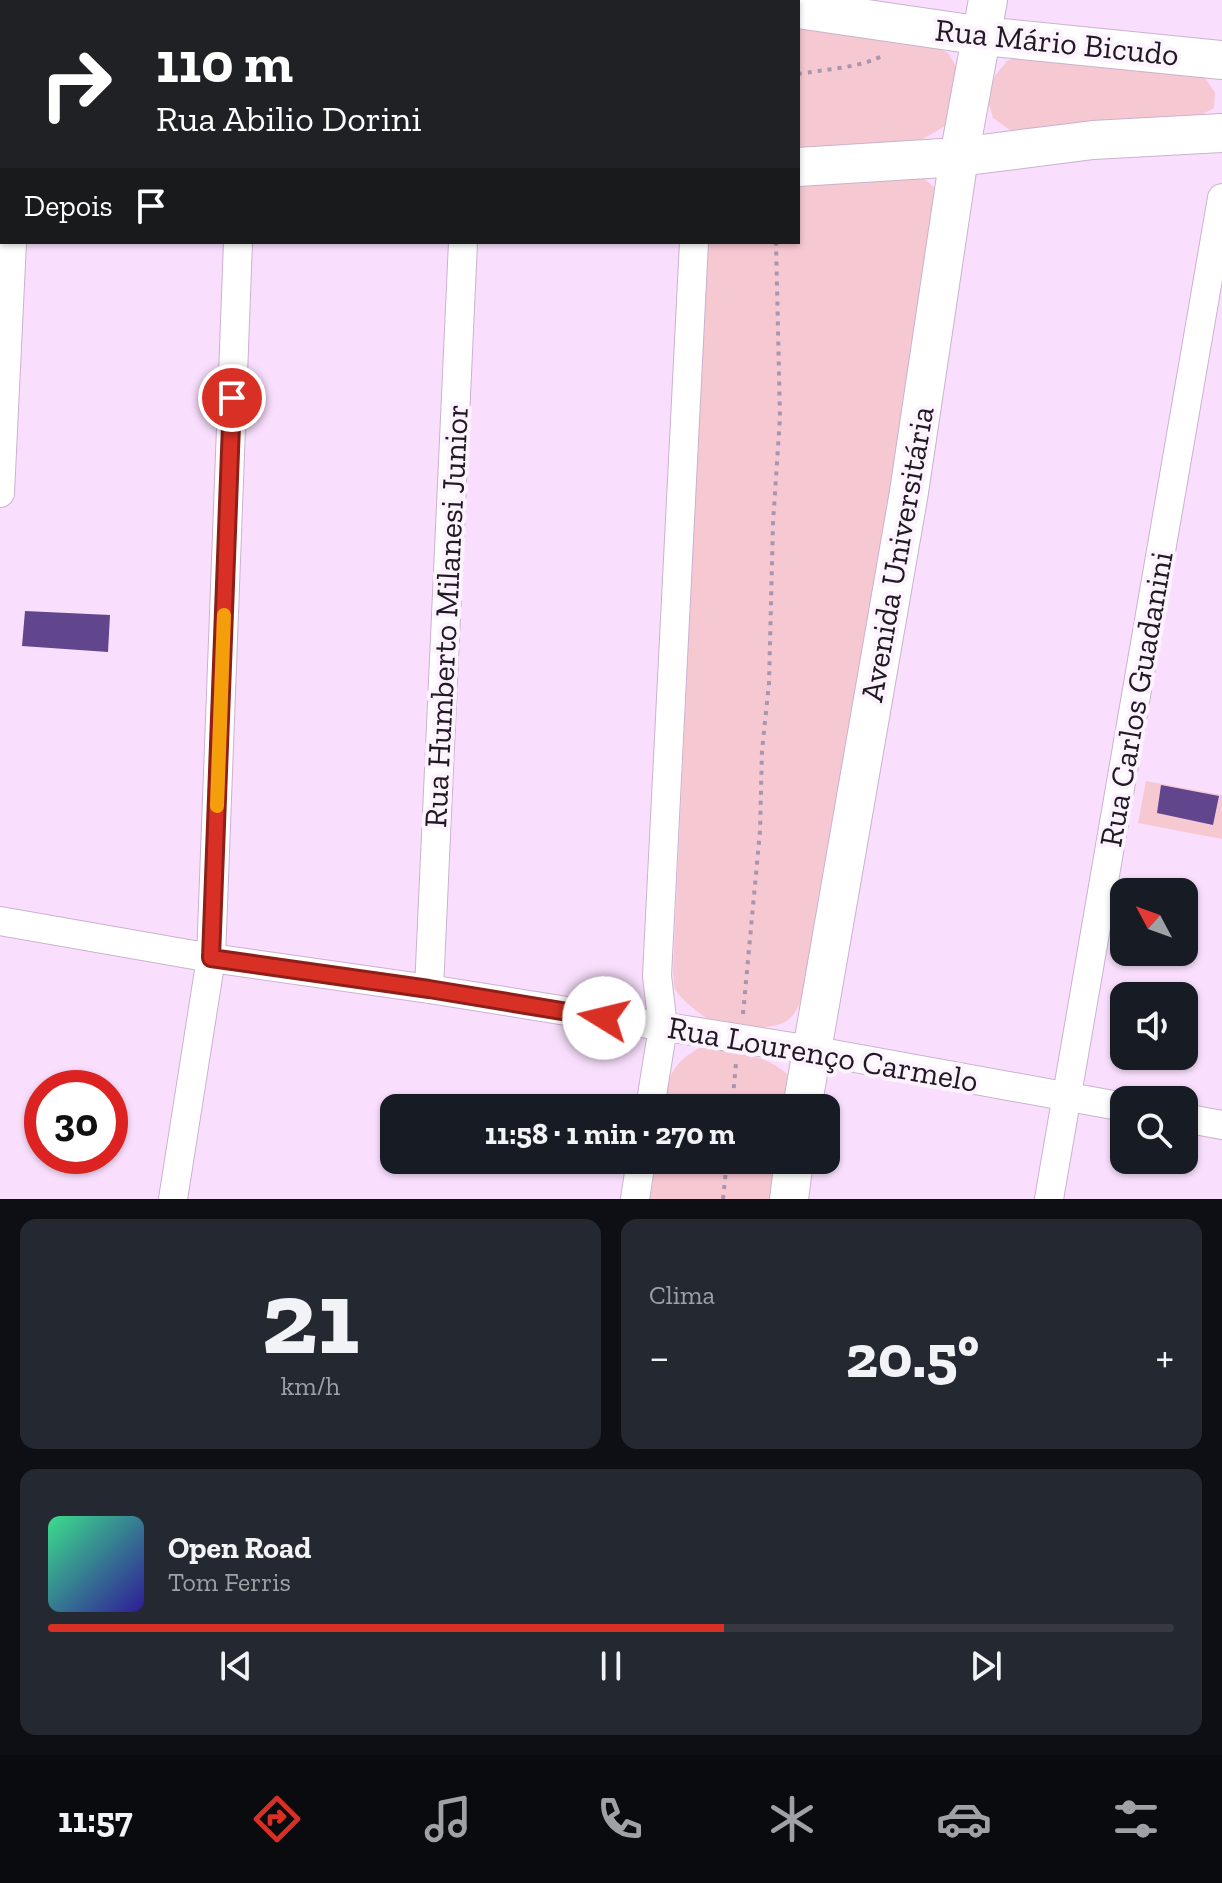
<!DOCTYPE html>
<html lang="pt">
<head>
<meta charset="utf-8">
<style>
  body { margin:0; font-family:"Zilla Slab",serif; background:#242831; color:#f1f3f6; height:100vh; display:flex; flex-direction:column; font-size:30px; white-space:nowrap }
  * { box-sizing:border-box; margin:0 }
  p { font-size:26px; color:#9ea1a6 }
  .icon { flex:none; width:44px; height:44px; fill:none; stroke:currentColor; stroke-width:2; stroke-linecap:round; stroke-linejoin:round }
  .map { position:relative; height:1199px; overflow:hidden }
  .drawer { display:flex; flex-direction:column; gap:20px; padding:20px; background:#0d0f14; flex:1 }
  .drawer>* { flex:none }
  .banner { position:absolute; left:0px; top:0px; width:800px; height:244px; box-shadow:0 2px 6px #0004; background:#202124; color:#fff; overflow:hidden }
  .needle { width:52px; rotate:311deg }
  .buttons { position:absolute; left:1110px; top:878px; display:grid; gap:16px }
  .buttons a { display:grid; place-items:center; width:88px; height:88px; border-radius:16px; background:#171b24; box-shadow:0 2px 6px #0004; font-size:40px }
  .speed { position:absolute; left:24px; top:1070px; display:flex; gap:16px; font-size:40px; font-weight:700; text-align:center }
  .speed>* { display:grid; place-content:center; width:104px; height:104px; border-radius:50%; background:#171b24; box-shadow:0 2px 6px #0004; line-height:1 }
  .speed .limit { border:12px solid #d22; background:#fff; color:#111 }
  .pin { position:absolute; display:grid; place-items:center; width:68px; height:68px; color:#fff; margin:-34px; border:4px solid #fff; border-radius:50%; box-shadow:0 2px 8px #0007 }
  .me { position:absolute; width:88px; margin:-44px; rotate:279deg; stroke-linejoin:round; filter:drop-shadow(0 0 6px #0008) }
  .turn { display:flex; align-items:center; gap:28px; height:168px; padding:0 24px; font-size:36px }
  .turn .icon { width:104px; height:104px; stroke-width:2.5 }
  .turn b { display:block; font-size:56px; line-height:68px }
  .then { display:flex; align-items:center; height:76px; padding:0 24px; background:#0003; gap:16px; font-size:30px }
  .big { font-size:60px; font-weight:700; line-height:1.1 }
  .drawer .tile { flex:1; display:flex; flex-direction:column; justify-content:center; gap:12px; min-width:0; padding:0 28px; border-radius:16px; background:#242831 }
  .drawer .dial { align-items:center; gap:0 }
  .dial b { font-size:104px; line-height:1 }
  .song { display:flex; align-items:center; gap:24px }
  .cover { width:96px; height:96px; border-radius:12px; background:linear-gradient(135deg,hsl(150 70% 55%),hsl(250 70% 35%)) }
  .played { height:8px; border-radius:4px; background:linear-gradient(90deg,#d93025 60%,#363941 60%) }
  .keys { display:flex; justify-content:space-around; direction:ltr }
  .heat { display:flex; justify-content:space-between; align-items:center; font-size:44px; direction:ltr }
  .drawer .tiles { flex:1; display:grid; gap:20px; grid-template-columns:1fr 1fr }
  .tile:last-child { grid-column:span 2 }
  .trip { position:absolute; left:380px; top:1094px; width:460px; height:80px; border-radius:16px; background:#171b24; box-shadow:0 2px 6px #0004; font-weight:700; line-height:80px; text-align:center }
  .dock { display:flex; height:128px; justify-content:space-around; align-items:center; background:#090b0e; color:#9ea1a6 }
  .dock .icon { width:56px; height:56px }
  .dock .active { color:#d93025 }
  .dock b { font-size:36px; color:#f1f3f6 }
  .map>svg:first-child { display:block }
  .green { fill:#f6c8d2 }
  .building { fill:#61458d }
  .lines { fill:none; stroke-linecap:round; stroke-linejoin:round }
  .street-casing { stroke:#cab2ce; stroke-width:30 }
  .secondary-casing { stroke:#cab2ce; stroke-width:40 }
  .path { stroke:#a995ac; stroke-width:4; stroke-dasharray:4 6; stroke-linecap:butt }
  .street { stroke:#fff; stroke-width:28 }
  .secondary { stroke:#fff; stroke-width:38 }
  .route-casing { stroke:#8d1f18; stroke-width:20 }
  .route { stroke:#d93025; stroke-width:14 }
  .slow { stroke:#f59e0b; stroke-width:14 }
  .labels { text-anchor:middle; stroke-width:8; stroke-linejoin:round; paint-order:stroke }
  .street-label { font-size:32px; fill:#201822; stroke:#fdf3ff }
</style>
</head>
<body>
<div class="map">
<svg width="1222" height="1199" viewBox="0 0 1222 1199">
  <rect width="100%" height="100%" fill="#f9dffd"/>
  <path class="green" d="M798 23 923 41 948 53 961 74 945 126 923 139 896 145 798 151Z
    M1022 54 1188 70 1206 79 1215 93 1214 108 1199 116 1013 132 993 118 987 97 995 76 1007 61Z
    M920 175 936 189 939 211 806 981C802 996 800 1010 788 1020 772 1032 732 1027 714 1022 704 1018 680 999 675 989 673 985 674 976 673 971L707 242H798V179Z
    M1146 781 1222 795V839L1138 823Z
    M701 1047C731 1052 764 1053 787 1074L786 1108H663C667 1077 673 1062 701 1047Z
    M656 1160H780L775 1199H650Z"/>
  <path class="building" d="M25 611 110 615 108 652 22 646Z
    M1161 785 1219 796 1213 825 1157 813Z"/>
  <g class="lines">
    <g class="street-casing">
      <path id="street" d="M27 2V0
        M250 2V0
        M472 2V0
        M703 2V0
        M0 89 2 90
        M0 493 12 242
        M0 921 211 958 429 989 811 1050 1124 1107
        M429 989 463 242
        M650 1108 663 1027 657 976 694 242
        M1184 1118 1222 1125
        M173 1199 211 958 238 242
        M635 1199 641 1160
        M1049 1199 1222 198"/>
    </g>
    <g class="secondary-casing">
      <path id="secondary" d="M723 0 739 2
        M798 9 983 36 1222 60
        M798 167 959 157 1093 140 1222 133
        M802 1108 909 492 959 157 988 0
        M789 1199 794 1160"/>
    </g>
    <path class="path" d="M798 74C820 70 868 67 884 54
      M743 1014 760 831 762 751 769 683 773 523 780 417 776 242
      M732 1108 736 1063
      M723 1199 727 1160"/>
    <use href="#street" class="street"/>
    <use href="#secondary" class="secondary"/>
  </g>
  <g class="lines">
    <g class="route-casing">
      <path id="route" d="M232 398 211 958 429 989 604 1018"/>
    </g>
    <use href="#route" class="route"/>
    <path class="slow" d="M217 806 224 615"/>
  </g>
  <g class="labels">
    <g class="street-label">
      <text transform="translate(1057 42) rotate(6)" y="11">Rua Mário Bicudo</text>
      <text transform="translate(897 554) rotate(-80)" y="11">Avenida Universitária</text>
      <text transform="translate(446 616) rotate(-87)" y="11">Rua Humberto Milanesi Junior</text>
      <text transform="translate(1136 699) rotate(-80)" y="11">Rua Carlos Guadanini</text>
      <text transform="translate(823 1054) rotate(10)" y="11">Rua Lourenço Carmelo</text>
    </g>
  </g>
</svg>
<div class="buttons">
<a><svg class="needle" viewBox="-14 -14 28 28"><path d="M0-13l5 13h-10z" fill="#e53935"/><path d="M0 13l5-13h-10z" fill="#9ea1a6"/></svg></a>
<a><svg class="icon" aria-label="sound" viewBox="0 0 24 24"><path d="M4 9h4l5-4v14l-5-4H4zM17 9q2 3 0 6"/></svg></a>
<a><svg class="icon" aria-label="search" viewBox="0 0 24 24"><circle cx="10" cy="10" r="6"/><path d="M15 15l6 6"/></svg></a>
</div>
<div class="speed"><div class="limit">30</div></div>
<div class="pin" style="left:232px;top:398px;background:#d93025"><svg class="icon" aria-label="arrive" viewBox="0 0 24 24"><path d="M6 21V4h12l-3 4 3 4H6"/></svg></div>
<svg class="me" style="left:604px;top:1018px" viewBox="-20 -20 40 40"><circle r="19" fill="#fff"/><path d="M0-13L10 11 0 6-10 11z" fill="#d93025"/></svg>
<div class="trip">11:58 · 1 min · 270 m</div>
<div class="banner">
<div class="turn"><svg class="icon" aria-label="right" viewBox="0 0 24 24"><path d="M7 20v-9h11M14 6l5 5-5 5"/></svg><div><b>110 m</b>Rua Abilio Dorini</div></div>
<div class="then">Depois<svg class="icon" aria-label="arrive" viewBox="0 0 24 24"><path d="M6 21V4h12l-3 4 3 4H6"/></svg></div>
</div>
</div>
<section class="drawer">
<div class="tiles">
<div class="tile dial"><b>21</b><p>km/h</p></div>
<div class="tile"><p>Clima</p>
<div class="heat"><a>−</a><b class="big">20.5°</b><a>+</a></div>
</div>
<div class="tile">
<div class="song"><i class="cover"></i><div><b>Open Road</b><p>Tom Ferris</p></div></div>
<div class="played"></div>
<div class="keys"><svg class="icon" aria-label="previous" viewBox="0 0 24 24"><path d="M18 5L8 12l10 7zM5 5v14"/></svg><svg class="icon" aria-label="pause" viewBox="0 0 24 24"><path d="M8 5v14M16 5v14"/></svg><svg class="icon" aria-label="next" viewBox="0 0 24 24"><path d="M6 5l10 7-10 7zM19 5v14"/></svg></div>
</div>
</div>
</section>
<nav class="dock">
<b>11:57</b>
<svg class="icon active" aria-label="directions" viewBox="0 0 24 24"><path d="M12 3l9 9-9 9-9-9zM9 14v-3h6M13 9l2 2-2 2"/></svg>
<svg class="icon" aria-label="music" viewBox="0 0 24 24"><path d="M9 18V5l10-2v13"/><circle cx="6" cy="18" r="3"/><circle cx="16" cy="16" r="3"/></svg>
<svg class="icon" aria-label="phone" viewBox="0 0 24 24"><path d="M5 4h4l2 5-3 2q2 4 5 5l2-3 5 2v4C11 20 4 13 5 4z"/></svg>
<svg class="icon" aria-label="climate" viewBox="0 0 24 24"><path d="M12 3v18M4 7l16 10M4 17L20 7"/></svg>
<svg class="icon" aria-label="car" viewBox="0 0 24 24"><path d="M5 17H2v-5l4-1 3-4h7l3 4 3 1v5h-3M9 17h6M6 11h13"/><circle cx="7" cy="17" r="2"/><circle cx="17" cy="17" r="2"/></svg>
<svg class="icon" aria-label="filters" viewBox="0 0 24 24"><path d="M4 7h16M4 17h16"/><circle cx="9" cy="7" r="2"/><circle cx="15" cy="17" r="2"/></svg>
</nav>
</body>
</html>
